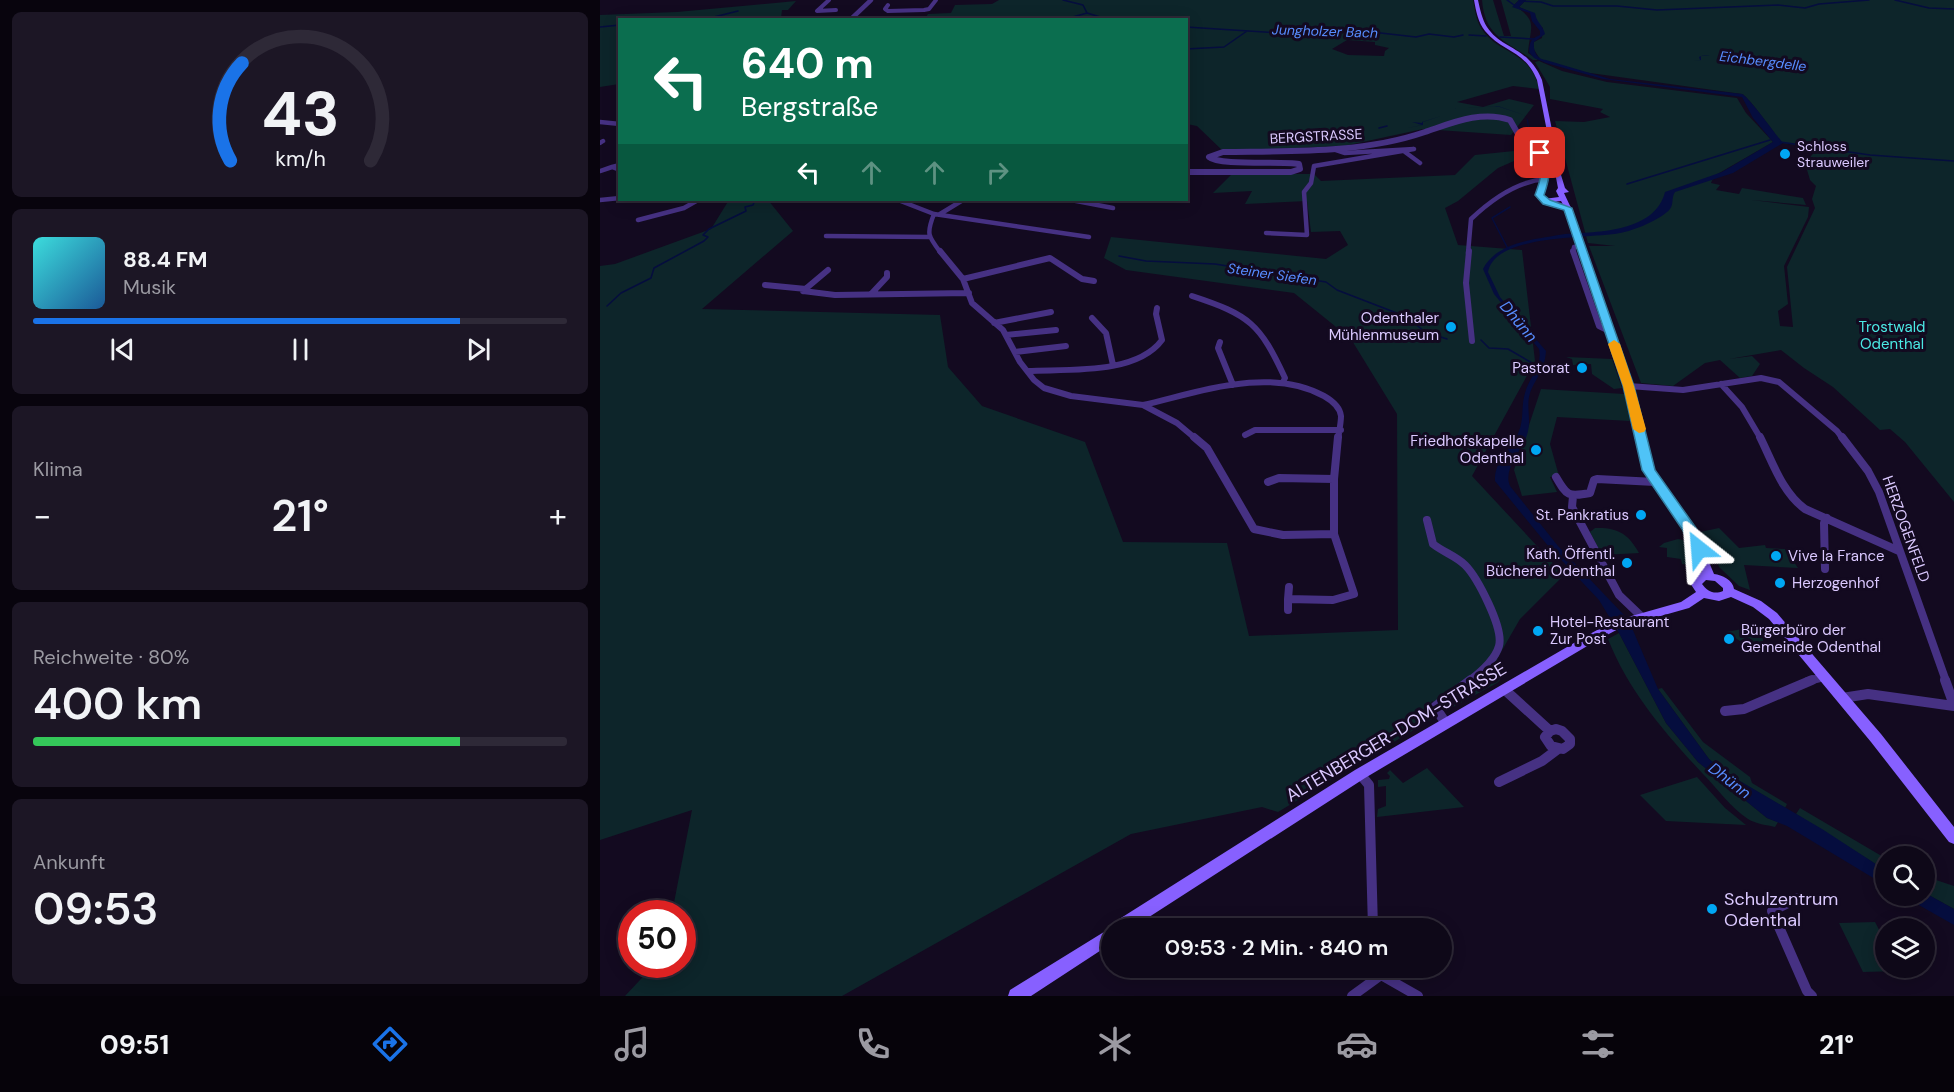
<!DOCTYPE html>
<html lang="de">
<head>
<meta charset="utf-8">
<style>
  body { margin:0; font-family:"DM Sans",sans-serif; background:#1c1625; color:#f1f3f6; height:100vh; display:flex; flex-direction:column; font-size:22px; white-space:nowrap }
  * { box-sizing:border-box; margin:0 }
  p { font-size:20px; color:#9b9aa2 }
  .icon { flex:none; width:33px; height:33px; fill:none; stroke:currentColor; stroke-width:2; stroke-linecap:round; stroke-linejoin:round }
  .map { position:relative; flex:1; overflow:hidden }
  .sheet { display:flex; flex-direction:column; gap:12px; padding:12px; background:#08040d; width:600px }
  .sheet>* { flex:none }
  .banner { position:absolute; left:18px; top:18px; width:570px; height:183px; border-radius:0px; box-shadow:0 3px 15px #0003,0 0 0 2px #2e2937; background:#0b6e4f; color:#fff; overflow:hidden }
  .tools { position:absolute; left:1275px; top:846px; display:grid; gap:12px }
  .tools a { display:grid; place-items:center; width:60px; height:60px; border-radius:50%; background:#0e0818; box-shadow:0 3px 15px #0003,0 0 0 2px #2e2937; font-size:30px }
  .speed { position:absolute; left:18px; top:900px; display:flex; gap:12px; font-size:30px; font-weight:700; text-align:center }
  .speed>* { display:grid; place-content:center; width:78px; height:78px; border-radius:50%; background:#0e0818; box-shadow:0 3px 15px #0003,0 0 0 2px #2e2937; line-height:1 }
  .speed .limit { border:9px solid #d22; background:#fff; color:#111 }
  .pin { position:absolute; display:grid; place-items:center; width:51px; height:51px; color:#fff; margin:-26px; border-radius:12px; box-shadow:0 3px 9px #0006 }
  .me { position:absolute; width:66px; margin:-33px; rotate:332deg; stroke-linejoin:round; filter:drop-shadow(0 0 4px #0008) }
  .turn { display:flex; align-items:center; gap:21px; height:126px; padding:0 24px; font-size:27px }
  .turn .icon { width:78px; height:78px; stroke-width:2.5 }
  .turn b { display:block; font-size:42px; line-height:51px }
  .lanes { display:flex; align-items:center; height:57px; padding:0 24px; background:#0003; justify-content:center; gap:30px; direction:ltr }
  .lanes .off { opacity:.35 }
  .big { font-size:45px; font-weight:600; line-height:1.1 }
  .sheet .card { flex:1; display:flex; flex-direction:column; justify-content:center; gap:9px; min-width:0; padding:0 21px; border-radius:9px; background:#1c1625 }
  .sheet .dial { align-items:center; gap:0 }
  .dial svg { height:156px; overflow:visible; fill:none; stroke:#2e2937; stroke-width:7; stroke-linecap:round; text-anchor:middle }
  .dial text { fill:#f1f3f6; stroke:none }
  .song { display:flex; align-items:center; gap:18px }
  .cover { width:72px; height:72px; border-radius:9px; background:linear-gradient(135deg,hsl(180 70% 55%),hsl(210 70% 35%)) }
  .played { height:6px; border-radius:3px; background:linear-gradient(90deg,#1a73e8 80%,#2e2937 80%) }
  .keys { display:flex; justify-content:space-around; direction:ltr }
  .heat { display:flex; justify-content:space-between; align-items:center; font-size:33px; direction:ltr }
  .charge { height:9px; border-radius:4px; background:linear-gradient(90deg,#34c759 80%,#2e2937 0) }
  .trip { position:absolute; left:501px; top:918px; width:351px; height:60px; border-radius:30px; background:#0e0818; box-shadow:0 3px 15px #0003,0 0 0 2px #2e2937; font-weight:600; line-height:60px; text-align:center }
  .dock { display:flex; height:96px; justify-content:space-around; align-items:center; background:#06030a; color:#9b9aa2 }
  .dock .icon { width:42px; height:42px }
  .dock .selected { color:#1a73e8 }
  .dock b { font-size:27px; color:#f1f3f6 }
  main { display:flex; flex:1; min-height:0 }
  .map>svg:first-child { display:block }
  .green { fill:#0d252a; fill-rule:evenodd }
  .water { fill:#050d3e }
  .lines { fill:none; stroke-linecap:round; stroke-linejoin:round }
  .stream { stroke:#050d3e; stroke-width:1.5 }
  .minor-far4 { stroke:#463183; stroke-width:4 }
  .minor-far3 { stroke:#463183; stroke-width:4.5 }
  .minor-far2 { stroke:#463183; stroke-width:6 }
  .minor-far1 { stroke:#463183; stroke-width:8 }
  .minor { stroke:#463183; stroke-width:10 }
  .tertiary-far1 { stroke:#463183; stroke-width:4.5 }
  .tertiary { stroke:#463183; stroke-width:6 }
  .secondary { fill:#8760ff; fill-rule:evenodd }
  .route { fill:#4fc3f7; stroke:#337fa1; stroke-width:1.5 }
  .slow { fill:#f59e0b }
  .poi-dot { fill:#00a7f4; stroke:#130a20; stroke-width:2 }
  .labels { text-anchor:middle; stroke-width:6; stroke-linejoin:round; paint-order:stroke }
  .far-water-label { font-size:14px; font-style:italic; fill:#578dff; stroke:#130a20 }
  .far-street-label { font-size:14px; fill:#dbc9ff; stroke:#130a20 }
  .far-poi-label { font-size:14px; fill:#dbc9ff; stroke:#130a20; text-anchor:start }
  .poi-label { font-size:15px; fill:#dbc9ff; stroke:#130a20; text-anchor:end }
  .park-label { font-size:15px; fill:#4be9e4; stroke:#130a20 }
  .street-label { font-size:15px; fill:#dbc9ff; stroke:#130a20 }
  .water-label { font-size:16px; font-style:italic; fill:#578dff; stroke:#130a20 }
  .near-street-label { font-size:18px; fill:#dbc9ff; stroke:#130a20 }
  .near-poi-label { font-size:18px; fill:#dbc9ff; stroke:#130a20; text-anchor:start }
</style>
</head>
<body>
<main>
<section class="sheet">
<div class="card dial"><svg viewBox="0 0 100 80">
<path d="M14 69A42 42 0 1 1 86 69"/>
<path d="M14 69A42 42 0 0 1 20 19" stroke="#1a73e8"/>
<text x="50" y="56" font-size="32" font-weight="700">43</text>
<text x="50" y="72" font-size="11">km/h</text>
</svg></div>
<div class="card">
<div class="song"><i class="cover"></i><div><b>88.4 FM</b><p>Musik</p></div></div>
<div class="played"></div>
<div class="keys"><svg class="icon" aria-label="previous" viewBox="0 0 24 24"><path d="M18 5L8 12l10 7zM5 5v14"/></svg><svg class="icon" aria-label="pause" viewBox="0 0 24 24"><path d="M8 5v14M16 5v14"/></svg><svg class="icon" aria-label="next" viewBox="0 0 24 24"><path d="M6 5l10 7-10 7zM19 5v14"/></svg></div>
</div>
<div class="card"><p>Klima</p>
<div class="heat"><a>−</a><b class="big">21°</b><a>+</a></div>
</div>
<div class="card"><p>Reichweite · 80%</p><b class="big">400 km</b><div class="charge"></div></div>
<div class="card"><p>Ankunft</p><b class="big">09:53</b></div>
</section>
<div class="map">
<svg width="1354" height="996" viewBox="0 0 1354 996">
  <rect width="100%" height="100%" fill="#130a20"/>
  <path class="green" d="M399 0H873C875 9 876 20 881 28 898 55 931 50 939 89L913 86 857 102 883 107 909 99 934 105 911 135 823 129 744 146 623 151 597 126 587 124 586 20H252L257 16 326 17 328 14 351 13 355 5 392 4ZM747 40 775 42V45L789 48 785 51 784 56 748 55 732 49Z
    M882 0H893L904 36H911L901 0H919L914 5C939 22 930 26 928 53L938 60H933C906 41 885 37 882 0Z
    M926 0H1354V502L1305 442 1290 429 1280 430 1233 387 1204 368 1181 350 1129 359 1152 356 1160 364 1152 376 1140 378 1120 360 1105 363 1073 386 1041 383 989 246H1015L988 243 955 121 984 122 1010 117 1000 112 1003 109 950 99V87L935 62 939 61 962 71 1007 82 1137 98 1146 113 1173 142 1114 176 1111 183 1120 185 1116 190 1139 194 1142 188 1203 198 1206 205 1152 200 1209 207 1208 217 1184 266 1188 304 1178 311 1180 326 1193 327 1187 267 1215 208 1212 199 1216 186 1210 180 1205 163 1218 148 1182 143C1174 133 1149 97 1142 94L983 72 940 59 933 48 934 42 942 38 943 28 936 22 935 14 919 7Z
    M196 1 188 10H182L181 18 213 17 209 20H20L19 84 0 87V15L77 12Z
    M944 148 898 168 858 201 845 208 858 245 922 250 935 361 872 476 964 575 920 619 897 659 907 673 897 683 846 711 832 701 829 708 832 719 678 812 662 807 531 834 242 996H25L54 965 82 964V914L72 913 92 810 0 840V266L15 264 111 229 129 200H168L193 231 102 309 340 315 348 367 382 406 485 442 523 542 627 543 649 636 798 630 797 414 751 339 694 293 526 270 504 258 511 237 726 259 748 245 740 231 711 232 707 201 645 204 652 191 613 193 632 174H714L721 181 855 175 875 155Z
    M966 357 1012 359 1022 388 1014 389 992 374 991 364 973 365 972 359Z
    M941 389 1024 394 1030 421 957 417 950 444 959 476 950 477 957 492 922 496 914 470Z
    M995 528C1017 527 1029 534 1039 553L1002 555 990 532Z
    M1119 528 1139 548 1165 545 1166 548 1185 549 1198 568 1144 565 1150 590 1139 586 1119 567 1113 551 1100 532Z
    M1078 539 1083 540 1094 566 1082 564 1081 559 1067 557V548L1059 547 1064 543Z
    M1142 629 1149 636 1163 635V648L1154 651 1127 632Z
    M1019 633 1066 723 1098 762 1167 818 1178 822 1175 827C1167 825 1156 824 1148 819 1130 807 1118 789 1103 774 1065 733 1029 692 1008 639Z
    M1062 688 1103 742 1150 777 1152 783 1187 804 1185 808 1126 773 1109 759 1058 689Z
    M827 768 864 807 777 817 778 809 786 806V786L778 787V780L789 779 790 776 787 773 790 770 803 783Z
    M1097 777 1125 808 1146 825 1066 821 1040 795Z
    M1200 808 1285 858V870L1196 814Z
    M1324 876 1354 886V909L1325 893Z
    M1275 922 1285 941 1286 968H1299L1301 971 1263 972 1239 923Z"/>
  <path class="water" d="M919 0H926L919 7 935 13C936 22 943 25 945 34L934 42C933 51 937 60 947 60L1094 61 1100 60 1099 57C1103 55 1106 55 1110 55L1233 70 1110 55 1101 56V60L1094 61 946 60 1010 79 1142 94C1149 97 1175 134 1183 143L1133 173 1075 192C1071 198 1074 204 1070 209 1062 219 1033 231 1020 233 991 239 895 233 888 272L900 297 946 351C944 373 937 375 930 393 926 405 931 419 928 431 925 448 902 468 910 486L958 546 1024 615 1032 628 1058 689 1109 759 1126 773 1222 829 1285 870V885L1187 826 1167 818 1098 762 1066 723 1019 633 999 600 949 547 895 481C894 460 912 449 919 431 924 420 921 405 925 393 929 377 943 367 939 349L894 294 883 269C897 241 938 239 965 234 957 209 958 173 947 153 943 146 935 141 929 136L927 119 924 115 897 106 853 109 841 116 823 122V125L807 128 794 127 807 128 822 125 812 122 822 123V122L841 116 853 109 898 106 924 115 928 120 930 136C935 141 944 146 947 153 958 174 957 209 965 234 998 232 1055 232 1065 192L1122 172 1173 142 1153 118 1142 97 1003 79 946 63 934 58 929 52C930 42 930 39 940 35V31L932 21 930 13 912 7Z
    M1325 893 1354 909V925L1303 896H1324Z"/>
  <g class="lines">
    <path class="stream" d="M463 0 483 5 487 13 510 20
      M907 0 914 5
      M1295 0 1329 8 1354 9
      M920 1 941 2 953 6H1017L1057 10 1178 5 1205 8 1219 4 1269 0
      M85 20 114 17 138 11
      M462 20 487 13
      M0 27 20 25
      M586 27 679 33 763 31 816 37 829 34 854 37 863 35
      M869 35 886 36
      M900 37 934 39
      M586 49 624 47 647 31
      M1158 62 1176 64
      M779 128 787 126
      M1180 142 1270 155 1354 161
      M1027 184 1170 140
      M908 249 892 218 910 207
      M519 256 546 261 615 264 726 282 737 290 807 317 825 332 847 339
      M7 306 21 293 51 278 54 268 104 241 108 237 103 235 109 229 146 211 145 207 153 205 155 200
      M881 340 889 348 908 349 939 367"/>
    <path class="minor-far4" d="M229 0 217 11 236 10
      M288 5 285 9 288 11 324 10 329 9 336 0"/>
    <path class="minor-far3" d="M0 122 20 124
      M0 143 3 141
      M805 152 820 163
      M20 165 12 167 20 170
      M0 171 12 167
      M0 200 20 198
      M298 200 334 214 489 237
      M471 200 513 208
      M334 214C326 234 328 236 341 253
      M340 214 363 200
      M38 220 84 208 98 200
      M666 233 707 235 704 192 711 183 714 166 814 149 745 153 736 150
      M226 236 329 237
      M868 253 871 219C892 199 917 181 946 179
      M973 253 974 247 980 246"/>
    <path class="minor-far2" d="M340 251 363 279 372 303 403 330 420 362 434 380 444 388 471 396 543 405 577 423 596 439
      M869 251 866 283 872 341
      M973 251 999 326 1009 331
      M363 279 450 258 482 279 494 281
      M165 285 206 289
      M203 291 235 295 369 293
      M203 291 228 270
      M272 293 287 277V273
      M592 296C650 315 660 324 685 378L683 382
      M492 318 506 333 513 365
      M394 323 451 312
      M406 335 456 330
      M620 342 618 348 633 385
      M415 352 466 346
      M428 371C468 369 536 375 562 340L556 314 557 308
      M1121 384 1142 407 1161 439
      M1029 386 1083 390 1161 378 1179 382 1237 431 1243 439
      M543 405C600 392 669 366 724 396 731 400 740 407 741 416 741 423 739 432 738 439
      M645 435 655 430H741"/>
    <path class="minor-far1" d="M594 437 607 448 654 529 683 535 734 534
      M1160 437C1173 463 1182 492 1205 509L1299 551
      M1242 437 1268 471 1279 492 1346 681
      M956 477C967 496 968 497 990 493L994 480 997 479 1055 482
      M668 482 679 478 734 479
      M973 496 972 507 1019 595 1042 617
      M827 520 833 544C843 552 856 556 865 565 877 577 904 628 899 646 895 660 881 672 869 681
      M1225 569 1224 523 1227 518
      M689 587 688 599 733 600 754 594 734 534V479L738 437
      M688 599V610
      M1208 681 1224 677"/>
    <path class="minor" d="M1345 680 1354 705
      M905 690 950 731
      M1242 698 1268 694 1354 706
      M1125 711 1144 709 1212 680
      M845 722 835 707 871 680
      M956 729 962 731 970 739V744L963 749 951 746 945 737 950 731Z
      M760 774 769 785 773 928
      M899 782 942 761 958 749
      M1198 898 1172 911 1207 991 1212 996
      M777 968 781 975 818 996
      M752 996 781 975"/>
    <path class="tertiary-far1" d="M250 20 271 0"/>
    <path class="tertiary" d="M586 172H691L700 169 699 164C680 161 619 166 609 157L623 152C690 151 761 154 825 132 852 123 881 110 910 120L918 134 943 159 946 179 940 194 941 198 946 202 968 208"/>
    <path class="secondary" d="M874 0H878C880 9 882 19 887 27 902 50 928 46 942 80L961 175 965 188 969 192 964 193 971 208 1034 386 1052 467 1060 482 1098 536 1114 574C1122 575 1133 580 1134 589L1161 601 1177 613 1281 734 1354 827V844L1349 842 1271 742 1169 619 1153 607 1131 597 1119 601 1104 598 1089 608 1022 627 994 642 765 778 532 928H512V943L431 996H408L410 990 512 927 513 923 755 770 986 636 1014 621 1081 602 1096 592 1090 583 1099 573 1102 572 1088 536 1050 482 1042 467 1024 386 965 208 961 201 944 203 941 201 944 199 959 197 956 191 958 188 937 80C925 50 902 52 885 31 878 22 876 11 874 0ZM1106 580 1115 581 1123 588V591C1114 595 1107 591 1102 584Z"/>
  </g>
  <path class="route" d="M940 151H943C952 168 950 177 944 195L950 200 972 208 1034 386 1055 470 1096 528 1106 549 1104 553H1094L1082 529 1042 470 1023 386 964 210 943 204 935 195C941 179 944 170 936 153Z"/>
  <path class="slow" d="M1014 340 1020 344 1034 386 1046 429 1044 432 1039 433 1033 429 1023 386 1008 344Z"/>
  <g class="poi-dot">
    <circle cx="1185" cy="154" r="6"/>
    <circle cx="851" cy="327" r="6"/>
    <circle cx="982" cy="368" r="6"/>
    <circle cx="936" cy="450" r="6"/>
    <circle cx="1041" cy="515" r="6"/>
    <circle cx="1176" cy="556" r="6"/>
    <circle cx="1027" cy="563" r="6"/>
    <circle cx="1180" cy="583" r="6"/>
    <circle cx="938" cy="631" r="6"/>
    <circle cx="1129" cy="639" r="6"/>
    <circle cx="1112" cy="909" r="6"/>
  </g>
  <g class="labels">
    <g class="far-water-label">
      <text transform="translate(725 31) rotate(2)" y="5">Jungholzer Bach</text>
      <text transform="translate(1163 61) rotate(7)" y="5">Eichbergdelle</text>
      <text transform="translate(672 274) rotate(8)" y="5">Steiner Siefen</text>
    </g>
    <g class="far-street-label">
      <text transform="translate(716 136) rotate(-3)" y="5">BERGSTRASSE</text>
    </g>
    <g class="far-poi-label">
      <text x="1197" y="151">Schloss<tspan x="1197" dy="16">Strauweiler</tspan></text>
    </g>
    <g class="poi-label">
      <text x="839" y="323">Odenthaler<tspan x="839" dy="17">Mühlenmuseum</tspan></text>
      <text x="970" y="373">Pastorat</text>
      <text x="924" y="446">Friedhofskapelle<tspan x="924" dy="17">Odenthal</tspan></text>
      <text x="1029" y="520">St. Pankratius</text>
      <text x="1015" y="559">Kath. Öffentl.<tspan x="1015" dy="17">Bücherei Odenthal</tspan></text>
      <text x="1188" y="561" text-anchor="start">Vive la France</text>
      <text x="1192" y="588" text-anchor="start">Herzogenhof</text>
      <text x="950" y="627" text-anchor="start">Hotel-Restaurant<tspan x="950" dy="17">Zur Post</tspan></text>
      <text x="1141" y="635" text-anchor="start">Bürgerbüro der<tspan x="1141" dy="17">Gemeinde Odenthal</tspan></text>
    </g>
    <g class="park-label">
      <text x="1292" y="332">Trostwald<tspan x="1292" dy="17">Odenthal</tspan></text>
    </g>
    <g class="street-label">
      <text transform="translate(1306 529) rotate(70)" y="5">HERZOGENFELD</text>
    </g>
    <g class="water-label">
      <text transform="translate(919 321) rotate(50)" y="6">Dhünn</text>
      <text transform="translate(1130 780) rotate(37)" y="6">Dhünn</text>
    </g>
    <g class="near-street-label">
      <text transform="translate(796 732) rotate(-31)" y="6">ALTENBERGER-DOM-STRASSE</text>
    </g>
    <g class="near-poi-label">
      <text x="1124" y="905">Schulzentrum<tspan x="1124" dy="21">Odenthal</tspan></text>
    </g>
  </g>
</svg>
<div class="tools">
<a><svg class="icon" aria-label="search" viewBox="0 0 24 24"><circle cx="10" cy="10" r="6"/><path d="M15 15l6 6"/></svg></a>
<a><svg class="icon" aria-label="layers" viewBox="0 0 24 24"><path d="M12 4l9 5-9 5-9-5zM3 14l9 5 9-5"/></svg></a>
</div>
<div class="speed"><div class="limit">50</div></div>
<div class="pin" style="left:940px;top:153px;background:#d93025"><svg class="icon" aria-label="arrive" viewBox="0 0 24 24"><path d="M6 21V4h12l-3 4 3 4H6"/></svg></div>
<svg class="me" style="left:1099px;top:549px" viewBox="-20 -20 40 40"><path d="M0-17L14 15 0 8-14 15z" fill="#4fc3f7" stroke="#fff" stroke-width="4"/></svg>
<div class="trip">09:53 · 2 Min. · 840 m</div>
<div class="banner">
<div class="turn"><svg class="icon" aria-label="left" viewBox="0 0 24 24"><path d="M17 20v-9H6M10 6l-5 5 5 5"/></svg><div><b>640 m</b>Bergstraße</div></div>
<div class="lanes"><svg class="icon" aria-label="left" viewBox="0 0 24 24"><path d="M17 20v-9H6M10 6l-5 5 5 5"/></svg><svg class="icon off" aria-label="ahead" viewBox="0 0 24 24"><path d="M12 20V5M6 11l6-6 6 6"/></svg><svg class="icon off" aria-label="ahead" viewBox="0 0 24 24"><path d="M12 20V5M6 11l6-6 6 6"/></svg><svg class="icon off" aria-label="right" viewBox="0 0 24 24"><path d="M7 20v-9h11M14 6l5 5-5 5"/></svg></div>
</div>
</div>
</main>
<nav class="dock">
<b>09:51</b>
<svg class="icon selected" aria-label="directions" viewBox="0 0 24 24"><path d="M12 3l9 9-9 9-9-9zM9 14v-3h6M13 9l2 2-2 2"/></svg>
<svg class="icon" aria-label="music" viewBox="0 0 24 24"><path d="M9 18V5l10-2v13"/><circle cx="6" cy="18" r="3"/><circle cx="16" cy="16" r="3"/></svg>
<svg class="icon" aria-label="phone" viewBox="0 0 24 24"><path d="M5 4h4l2 5-3 2q2 4 5 5l2-3 5 2v4C11 20 4 13 5 4z"/></svg>
<svg class="icon" aria-label="climate" viewBox="0 0 24 24"><path d="M12 3v18M4 7l16 10M4 17L20 7"/></svg>
<svg class="icon" aria-label="car" viewBox="0 0 24 24"><path d="M5 17H2v-5l4-1 3-4h7l3 4 3 1v5h-3M9 17h6M6 11h13"/><circle cx="7" cy="17" r="2"/><circle cx="17" cy="17" r="2"/></svg>
<svg class="icon" aria-label="filters" viewBox="0 0 24 24"><path d="M4 7h16M4 17h16"/><circle cx="9" cy="7" r="2"/><circle cx="15" cy="17" r="2"/></svg>
<b>21°</b>
</nav>
</body>
</html>
